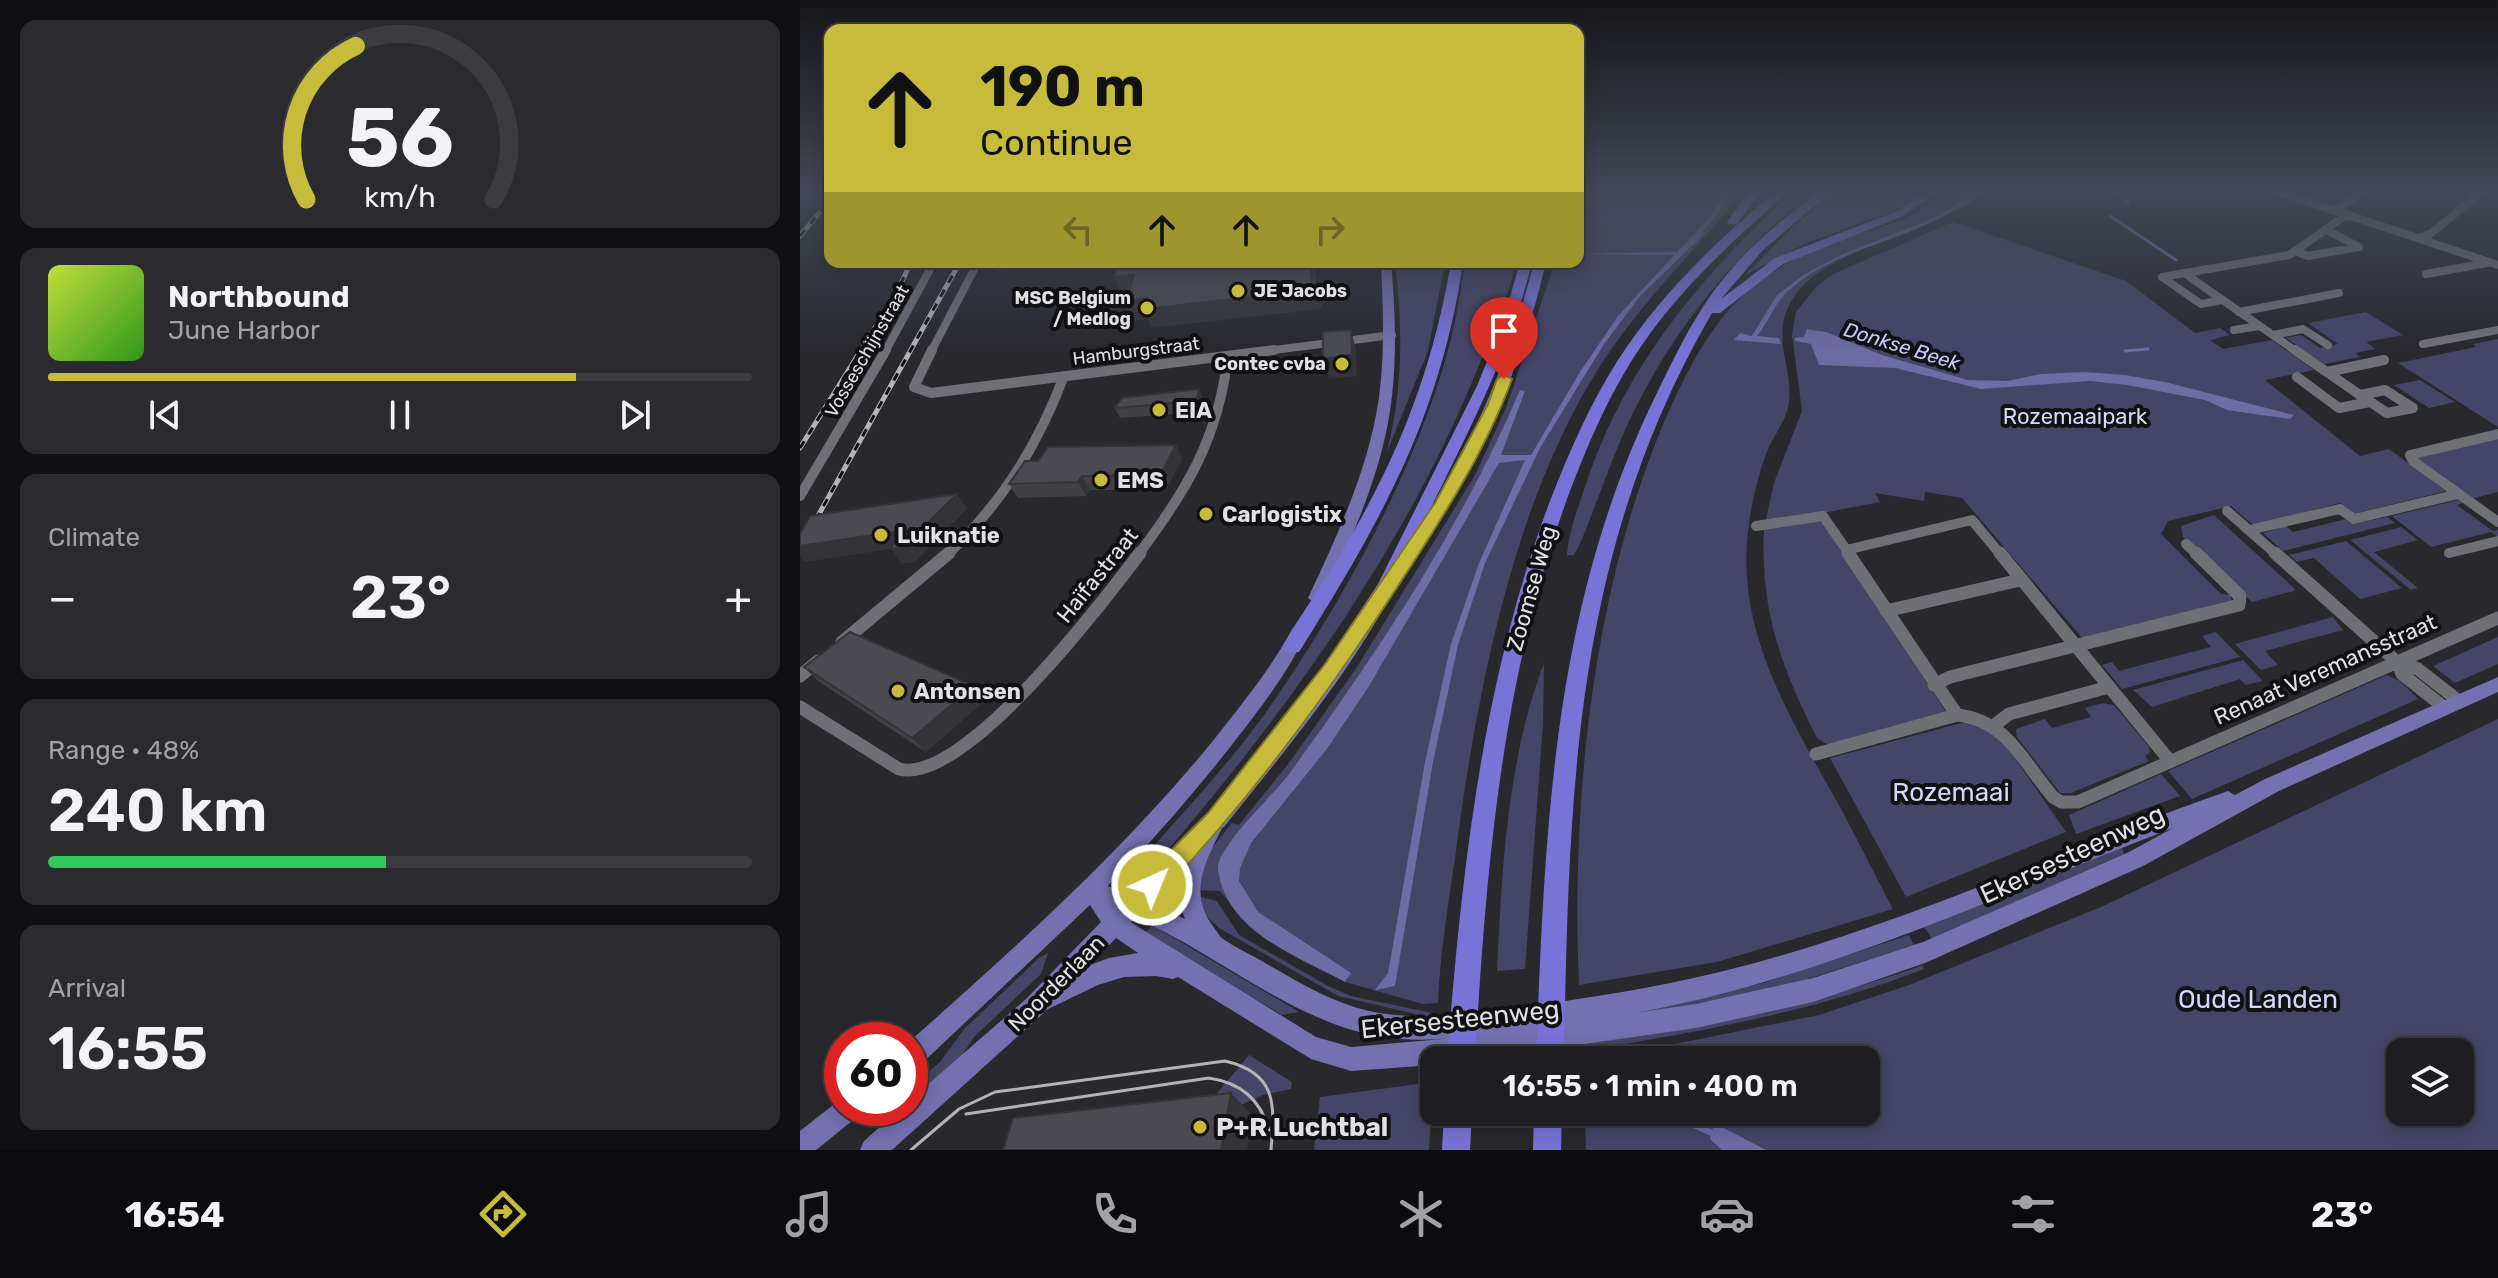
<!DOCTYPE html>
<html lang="en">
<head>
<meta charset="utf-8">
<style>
  body { margin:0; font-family:Rubik,sans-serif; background:#2b2b2f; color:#f1f3f6; height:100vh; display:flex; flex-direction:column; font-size:30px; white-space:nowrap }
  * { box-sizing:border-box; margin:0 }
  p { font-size:26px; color:#a1a2a5 }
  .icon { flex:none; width:44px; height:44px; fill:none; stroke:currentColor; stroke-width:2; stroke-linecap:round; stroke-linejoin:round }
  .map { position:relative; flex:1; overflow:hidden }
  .side { display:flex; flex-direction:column; gap:20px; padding:20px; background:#101013; width:800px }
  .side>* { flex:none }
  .hud { position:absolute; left:24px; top:24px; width:760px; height:244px; border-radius:16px; box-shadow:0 4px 20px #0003,0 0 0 2px #3c3c40; background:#c7bb3b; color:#111; overflow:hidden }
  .fabs { position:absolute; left:1586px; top:1038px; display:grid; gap:16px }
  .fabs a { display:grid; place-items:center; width:88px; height:88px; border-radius:16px; background:#1e1e22; box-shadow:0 4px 20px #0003,0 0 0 2px #3c3c40; font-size:40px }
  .speed { position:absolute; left:24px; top:1022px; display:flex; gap:16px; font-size:40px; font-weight:700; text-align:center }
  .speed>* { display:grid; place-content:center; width:104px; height:104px; border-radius:50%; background:#1e1e22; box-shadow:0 4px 20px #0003,0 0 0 2px #3c3c40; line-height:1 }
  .speed .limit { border:12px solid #d22; background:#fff; color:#111 }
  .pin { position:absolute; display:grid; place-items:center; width:68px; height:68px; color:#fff; margin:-82px -34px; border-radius:50% 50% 50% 0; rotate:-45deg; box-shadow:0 0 8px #0007 }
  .pin .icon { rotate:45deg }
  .me { position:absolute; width:88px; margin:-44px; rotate:44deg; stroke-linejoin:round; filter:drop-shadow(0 0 6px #0008) }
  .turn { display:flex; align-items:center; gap:28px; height:168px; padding:0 24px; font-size:36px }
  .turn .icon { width:104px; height:104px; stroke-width:2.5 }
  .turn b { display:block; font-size:56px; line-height:68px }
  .lanes { display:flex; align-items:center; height:76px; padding:0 24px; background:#0003; justify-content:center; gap:40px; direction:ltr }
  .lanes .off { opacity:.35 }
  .big { font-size:60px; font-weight:600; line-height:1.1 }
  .side .tile { flex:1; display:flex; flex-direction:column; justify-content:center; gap:12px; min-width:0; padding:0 28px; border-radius:16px; background:#2b2b2f }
  .side .dial { align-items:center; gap:0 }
  .dial svg { height:208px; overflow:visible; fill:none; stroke:#3c3c40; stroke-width:7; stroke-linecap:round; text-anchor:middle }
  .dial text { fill:#f1f3f6; stroke:none }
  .song { display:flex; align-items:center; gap:24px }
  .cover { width:96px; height:96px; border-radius:12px; background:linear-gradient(135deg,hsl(70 70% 55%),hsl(110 70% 35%)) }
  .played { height:8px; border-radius:4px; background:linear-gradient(90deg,#c7bb3b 75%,#3c3c40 75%) }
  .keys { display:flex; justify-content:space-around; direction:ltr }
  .heat { display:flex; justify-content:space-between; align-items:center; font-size:44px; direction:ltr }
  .charge { height:12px; border-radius:6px; background:linear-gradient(90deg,#34c759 48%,#3c3c40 0) }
  .trip { position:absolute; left:620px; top:1046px; width:460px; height:80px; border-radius:16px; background:#1e1e22; box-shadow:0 4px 20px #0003,0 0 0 2px #3c3c40; font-weight:600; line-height:80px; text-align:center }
  .dock { display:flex; height:128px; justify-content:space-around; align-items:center; background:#0c0c0e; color:#a1a2a5 }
  .dock .icon { width:56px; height:56px }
  .dock .selected { color:#c7bb3b }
  .dock b { font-size:36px; color:#f1f3f6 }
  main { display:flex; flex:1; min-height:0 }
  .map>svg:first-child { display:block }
  .green { fill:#454568; fill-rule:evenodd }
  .water { fill:#6d6ca4 }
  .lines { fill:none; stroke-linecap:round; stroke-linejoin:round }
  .stream-far1 { stroke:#6d6ca4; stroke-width:3 }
  .stream { stroke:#6d6ca4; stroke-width:6 }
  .minor-far2 { stroke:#6f6f76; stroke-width:8 }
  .minor-far1 { stroke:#6f6f76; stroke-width:10 }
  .minor { stroke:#6f6f76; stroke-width:13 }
  .major { fill:#7571b1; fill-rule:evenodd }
  .highway { fill:#7973d8; fill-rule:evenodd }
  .tram { stroke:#b3b3b8; stroke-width:3 }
  .rail-casing { stroke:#b3b3b8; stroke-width:5 }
  .rail { stroke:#111113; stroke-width:3; stroke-dasharray:8; stroke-linecap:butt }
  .wall { fill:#404045 }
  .shaded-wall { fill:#343438 }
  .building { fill:#4a4a50; stroke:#343438; stroke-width:2 }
  .route { fill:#c7bb3b; stroke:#817a26; stroke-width:2 }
  .poi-dot { fill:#c7bb3b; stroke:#111113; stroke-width:3 }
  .labels { text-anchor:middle; stroke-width:8; stroke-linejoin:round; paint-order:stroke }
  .far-poi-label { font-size:18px; font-weight:bold; fill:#e1e1e5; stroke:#111113; text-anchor:end }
  .far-street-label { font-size:18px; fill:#e1e1e5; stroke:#111113 }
  .far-water-label { font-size:20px; font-style:italic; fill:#c8cafc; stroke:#111113 }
  .poi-label { font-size:22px; font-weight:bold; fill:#e1e1e5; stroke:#111113; text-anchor:start }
  .park-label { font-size:22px; fill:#d5d7f9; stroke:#111113 }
  .street-label { font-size:22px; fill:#e1e1e5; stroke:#111113 }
  .near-park-label { font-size:26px; fill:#d5d7f9; stroke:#111113 }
  .near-street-label { font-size:26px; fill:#e1e1e5; stroke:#111113 }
  .near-poi-label { font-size:26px; font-weight:bold; fill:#e1e1e5; stroke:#111113; text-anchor:start }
</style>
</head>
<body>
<main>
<section class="side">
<div class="tile dial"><svg viewBox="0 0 100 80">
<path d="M14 69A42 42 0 1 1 86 69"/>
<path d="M14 69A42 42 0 0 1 33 10" stroke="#c7bb3b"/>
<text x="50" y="56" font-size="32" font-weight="700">56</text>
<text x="50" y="72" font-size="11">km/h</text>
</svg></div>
<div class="tile">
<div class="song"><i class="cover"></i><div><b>Northbound</b><p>June Harbor</p></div></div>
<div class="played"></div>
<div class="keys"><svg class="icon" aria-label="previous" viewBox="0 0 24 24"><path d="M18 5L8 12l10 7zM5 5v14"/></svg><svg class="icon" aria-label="pause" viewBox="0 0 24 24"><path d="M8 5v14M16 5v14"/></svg><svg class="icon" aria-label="next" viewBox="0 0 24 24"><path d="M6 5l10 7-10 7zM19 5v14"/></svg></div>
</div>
<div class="tile"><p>Climate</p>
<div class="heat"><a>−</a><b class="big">23°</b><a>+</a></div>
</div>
<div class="tile"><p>Range · 48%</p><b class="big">240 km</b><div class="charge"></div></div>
<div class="tile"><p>Arrival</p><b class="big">16:55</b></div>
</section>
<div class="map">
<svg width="1698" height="1150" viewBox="0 0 1698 1150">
  <rect width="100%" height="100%" fill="#28282d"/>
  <path class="green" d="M778 192H938L927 211C884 261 836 310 800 366 712 504 676 697 655 858 648 906 640 954 638 1003L623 1004 545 982 548 978 458 924 433 892 442 830C414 857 417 867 429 902L420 891 395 890 408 853 432 823 439 825 489 763 557 667 675 475 706 408 755 262H778Z
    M993 192H1012C936 253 876 325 833 413 812 456 798 501 780 544L774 555H767C769 530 778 508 786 484 825 366 902 274 993 192Z
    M1035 192H1125L1097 210 1006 243 945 275 1000 220Z
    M1141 192H1187C1136 230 1036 247 1000 289 962 333 999 370 987 411 983 424 974 436 968 449 958 475 951 503 948 531 936 634 992 721 1040 807 1058 841 1075 875 1093 909L917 962 779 985C771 803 792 596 862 427 882 381 904 334 940 298 966 273 999 255 1033 242 1067 229 1117 223 1141 192Z
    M1153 222 1326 281 1395 333 1420 328 1430 335 1410 340 1423 349 1472 340 1514 370 1465 380 1560 456 1589 449 1646 491 1553 514 1540 503 1453 525 1431 506 1368 521 1361 534 1421 594 1431 595V600L1283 639 1162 498 1125 492 1124 501 1075 493 1080 502 965 524 974 483 1002 411 992 335 996 312 1017 286 1033 274Z
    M595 262H645L628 351 587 452C603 388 603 328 595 262Z
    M664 262H716C708 299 691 335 677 370 602 554 483 717 354 866L342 859C386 809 433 760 471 705 553 587 653 406 664 262Z
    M1566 312 1603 335 1566 342 1575 349 1555 353 1560 357 1524 364 1486 338 1501 335 1520 348 1538 344 1508 323Z
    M1698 339V427L1598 363 1676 347 1673 344Z
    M1620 380 1655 402 1629 408 1594 385Z
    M1698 439V492L1671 499 1617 458Z
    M1658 500 1663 503 1657 505 1693 531 1698 530V537L1691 532 1631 547 1592 516Z
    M1414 515 1494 588V591L1452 602 1383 537 1381 526Z
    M1587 517 1595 523 1483 551 1463 533 1486 526 1493 532 1546 519 1554 524Z
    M1015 521 1024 523 1148 715 1028 745 1017 738C981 667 960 610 964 529Z
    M1601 527 1618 540 1574 552 1618 588 1611 590 1550 540Z
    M1546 541 1602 588 1560 599 1514 558 1497 562 1489 555Z
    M1533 617 1543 630 1465 651 1478 665 1461 670 1435 644Z
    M1416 632 1440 657 1322 689 1302 665 1312 662 1319 671 1411 647 1402 636Z
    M1698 637V664L1655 683 1633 666Z
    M1443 660 1463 681 1446 685 1440 679 1352 707 1333 690Z
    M744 663 743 724 725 969 697 971C702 867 707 761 744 663Z
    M1587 675 1600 681 1618 699 1392 799 1368 771Z
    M1303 703 1314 705 1349 747 1350 752 1345 756 1349 761 1271 793H1260L1217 737 1216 729 1245 719 1252 728 1291 717 1285 708Z
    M1698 719V1150H786L785 1112H1066V1060H796L1019 1015 1109 985 1301 907ZM1600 1052H1660V1112H1600Z
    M1169 721 1198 734 1266 832 1106 897 1030 758Z
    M1361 774 1380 796 1276 834 1269 815Z
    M1322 848 1324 854 1132 939 1124 927Z
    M397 896 417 901 439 935 528 986 551 996 637 1014V1019L538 996 419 928 404 914Z
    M352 925 499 1012 482 1015 345 933Z
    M1109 935 1114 945 967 992 824 1017 823 1014 963 983Z
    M248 953 241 974 174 1037 161 1057 110 1103V1088L141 1061 164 1029 239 958Z
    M1123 965 1124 969C1014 1012 898 1032 782 1051V1044C899 1027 1011 1006 1123 965Z
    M449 1055 492 1082 491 1089 463 1095 419 1115 408 1104Z
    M633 1082 629 1150H514L520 1097Z"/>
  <path class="water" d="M926 192H930L925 204 902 232 904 234 841 295 804 344 740 448 685 563 658 645 633 762 595 986 575 990 588 973 625 762 651 644 679 563 725 460 699 463 569 686 526 750 451 843 440 868 439 881 458 912 551 973 545 982C498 956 427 933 418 870 415 848 474 795 489 774 577 653 661 529 720 390L725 391 701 455H731L780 372 818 316 874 255 778 254 877 252 909 218Z
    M1176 192H1186C1165 205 1143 217 1121 227 1075 247 1013 260 980 300 974 308 965 326 957 336L979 338 981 344 934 340 940 333 952 336 977 295 1005 274 1043 254 1134 218Z
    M1007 329 1026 332 1082 355 1168 380 1208 381 1240 374 1285 372 1325 375 1365 382 1494 415 1490 419 1427 410 1405 400 1327 385 1290 381 1181 389 1095 368 1019 365 1011 344 995 341V338L1004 337Z
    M913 1127H922L966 1150H922L910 1139Z"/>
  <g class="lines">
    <path class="stream-far1" d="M1312 192 1329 203
      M1310 216 1376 260
      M1325 351 1348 349"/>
    <path class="stream" d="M889 1123 914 1134"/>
    <path class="minor-far2" d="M1479 192 1698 265
      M1536 210 1563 192
      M1617 238 1630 234 1682 192
      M1495 251 1508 256 1559 247 1525 229
      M1384 273 1497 352
      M1626 274 1687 263
      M1362 277 1489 255 1548 214
      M1362 277 1401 304 1423 300
      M1439 312 1539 293
      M1434 330 1459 326
      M1473 335 1503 329 1528 345
      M1623 344 1698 330
      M85 352 134 262
      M131 352 178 262
      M458 352 592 335"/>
    <path class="minor-far1" d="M132 350 114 387 131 393 474 350
      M1495 350 1560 395
      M1527 372 1584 360
      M1497 377 1539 408 1570 402
      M1585 390 1613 408 1587 413 1560 395Z
      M1698 434 1610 455 1613 461 1698 522
      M0 496 86 350
      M1427 511 1477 555
      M956 526 1023 516 1050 555
      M1449 530 1540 509 1554 519 1658 494
      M1386 544 1398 555
      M1046 550 1172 520 1201 555
      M1649 553 1698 541
      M147 555C202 503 237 447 264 376
      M338 555C387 490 418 439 428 356"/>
    <path class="minor" d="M1048 553 1157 715
      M1200 553 1370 761
      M1475 553 1597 662 1618 669 1660 702
      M1086 611 1220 580
      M42 642 149 553
      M1597 662 1602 674 1645 708
      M0 676 18 661
      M1134 685 1150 677 1439 605 1440 596 1396 553
      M0 707 99 769C163 786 303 602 340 553
      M1196 724 1209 714 1309 687
      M1016 754 1157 715C1207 720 1223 762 1253 797L1261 802H1278L1698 618"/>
    <path class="major" d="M581 262H591C595 307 597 351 592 396 584 468 554 533 524 598L516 604 508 598C538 534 569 468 579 397 585 352 583 307 581 262Z
      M499 627 505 628 507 633C487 674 459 710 431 746 392 795 352 842 308 886L329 894 409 814 416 811 423 814 426 820C410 854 386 889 412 925 416 930 419 936 423 939 435 947 448 953 460 960 495 980 530 1002 569 1011 624 1023 683 1012 737 1005 809 995 881 983 951 964 1114 920 1269 847 1428 791L1435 795 1465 779 1698 677V692L1479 791 1343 866 1125 963 1013 1002 896 1028 674 1060H634V1065L551 1071 511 1059 378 977 373 979 356 976 324 977 298 985 248 1009 92 1150H60L64 1141 101 1108H110V1100L226 999 301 922 290 905 119 1066 110 1069V1041C216 947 322 852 412 742 441 705 470 670 493 628ZM1373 828 1329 852 1123 942 1013 978 896 1004 835 1013C1023 979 1196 896 1373 828ZM383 868C377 886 378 901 385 919L350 903ZM336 918C412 951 491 1019 572 1035 607 1042 642 1040 677 1036L551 1047 516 1037 340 928 331 922ZM316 938 338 953 309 958 290 965Z
      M42 1098V1108H61L57 1117 16 1150H0V1131Z"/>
    <path class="highway" d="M949 192H960L937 224H929L927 222Z
      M975 192H987C971 209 951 224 934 241 901 272 868 307 842 345 809 393 786 448 766 502 701 682 686 871 675 1060H647C662 870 682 681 750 501 769 452 790 404 818 360 860 295 917 240 975 192Z
      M1019 192H1031L963 250 921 299 975 258 1095 212 1125 192H1137L1103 216 983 264 920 313H912C773 552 769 793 764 1060H736C745 830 752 609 855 397 876 354 897 309 929 272 954 241 987 216 1019 192Z
      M651 262H663C641 416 580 523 499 652H485L482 647C500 615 523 585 541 553 597 460 633 370 651 262Z
      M720 262H732C710 354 668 432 627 516 677 436 711 353 734 262H746C721 371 677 469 614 561L607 563C562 660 490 744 424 827L416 830 408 827 405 820 408 813 521 671 578 584 677 386 702 325Z
      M644 1112H672L670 1150H642Z
      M734 1112H762L761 1150H733Z"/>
    <path class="tram" d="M166 1114 409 1078C441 1083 460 1099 469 1130
      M111 1150 159 1109 195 1092 425 1061C477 1073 475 1104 471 1150"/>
    <g class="rail-casing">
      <path id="rail" d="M0 236 30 200
        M0 448 96 294 111 262
        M0 548 160 262"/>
    </g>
    <use href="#rail" class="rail"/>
  </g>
  <path class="wall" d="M399 389 403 400 401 412 320 418 315 408Z
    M376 445 382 459 369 484 324 485 321 490H290L286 496 218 498 209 484 238 461Z
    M4 667 185 700 126 752 18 681Z"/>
  <path class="shaded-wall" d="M192 262H294L198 272Z
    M511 262H515L516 264V290V280L521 298 522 309 352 328 348 318 335 320 326 301 511 280Z
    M334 275 342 293 322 296 314 277Z
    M551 330 556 350 557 376 529 379 523 359Z
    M399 389 403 400 401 412 397 401Z
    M376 445 382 459 369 484 363 470Z
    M317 470 324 485 321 490 313 476Z
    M282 476 290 490 286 496 278 482Z
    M157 494 167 509 115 562 102 564 91 549 104 547 5 562 0 556V546L99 531Z
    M174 686 185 700 126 752 112 738Z
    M431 1093 452 1115 447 1150H421Z"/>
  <path class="building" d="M366 262H511V280H516V290L344 309 347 298 326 301 334 275 314 277 317 267Z
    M551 330 552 355 523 359V332Z
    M399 389 397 401 315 408 322 398Z
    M376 445 363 470H317L313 476H282L278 482 209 484 225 461H238L248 447Z
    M157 494 103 547 91 549 99 531 0 546V534L10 516Z
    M50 632 174 686 112 738 4 667Z
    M431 1093 421 1150H203L213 1118Z"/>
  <linearGradient id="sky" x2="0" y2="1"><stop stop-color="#161619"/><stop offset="0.54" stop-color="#424857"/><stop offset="1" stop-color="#424857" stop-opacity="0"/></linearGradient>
  <rect width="1698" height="353" fill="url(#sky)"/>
  <path class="route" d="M704 374 712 379C685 453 641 520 598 586 527 695 451 799 361 893L352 896 344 893 340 885 344 877 408 813 525 664 635 503 688 404 697 379Z"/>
  <g class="poi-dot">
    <circle cx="438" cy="291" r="8"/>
    <circle cx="347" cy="308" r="8"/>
    <circle cx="542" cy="364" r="8"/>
    <circle cx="359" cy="410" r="8"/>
    <circle cx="301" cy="480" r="8"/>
    <circle cx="406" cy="514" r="8"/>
    <circle cx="81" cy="535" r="8"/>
    <circle cx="98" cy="691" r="8"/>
    <circle cx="400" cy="1127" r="8"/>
  </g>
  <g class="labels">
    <g class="far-poi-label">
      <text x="454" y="297" text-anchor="start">JE Jacobs</text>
      <text x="331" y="304">MSC Belgium<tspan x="331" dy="21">/ Medlog</tspan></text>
      <text x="526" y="370">Contec cvba</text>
    </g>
    <g class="far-street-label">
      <text transform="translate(67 351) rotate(-60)" y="6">Vosseschijnstraat</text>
      <text transform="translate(336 351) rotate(-7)" y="6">Hamburgstraat</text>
    </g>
    <g class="far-water-label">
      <text transform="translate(1102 346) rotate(17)" y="7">Donkse Beek</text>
    </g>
    <g class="poi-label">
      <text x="375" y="418">EIA</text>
      <text x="317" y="488">EMS</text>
      <text x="422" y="522">Carlogistix</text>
      <text x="97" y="543">Luiknatie</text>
      <text x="114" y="699">Antonsen</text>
    </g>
    <g class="park-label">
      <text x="1275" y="424">Rozemaaipark</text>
    </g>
    <g class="street-label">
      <text transform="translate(297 575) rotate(-51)" y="8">Haïfastraat</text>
      <text transform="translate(731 588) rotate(-74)" y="8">Zoomse Weg</text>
      <text transform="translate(1525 669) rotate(-24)" y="8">Renaat Veremansstraat</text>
      <text transform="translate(256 983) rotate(-45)" y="8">Noorderlaan</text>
    </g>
    <g class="near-park-label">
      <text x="1151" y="801">Rozemaai</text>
      <text x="1458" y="1008">Oude Landen</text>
    </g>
    <g class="near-street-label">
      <text transform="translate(1272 854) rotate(-25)" y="9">Ekersesteenweg</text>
      <text transform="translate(660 1019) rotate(-6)" y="9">Ekersesteenweg</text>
    </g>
    <g class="near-poi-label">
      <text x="416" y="1136">P+R Luchtbal</text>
    </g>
  </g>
</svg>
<div class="fabs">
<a><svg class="icon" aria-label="layers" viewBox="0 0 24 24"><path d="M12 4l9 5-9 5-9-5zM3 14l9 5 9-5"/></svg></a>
</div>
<div class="speed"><div class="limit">60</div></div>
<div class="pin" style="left:704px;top:379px;background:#d93025"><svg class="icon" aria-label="arrive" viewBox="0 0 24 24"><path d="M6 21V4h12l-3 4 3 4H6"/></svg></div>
<svg class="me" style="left:352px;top:885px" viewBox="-20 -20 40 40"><circle r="17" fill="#c7bb3b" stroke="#fff" stroke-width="3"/><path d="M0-11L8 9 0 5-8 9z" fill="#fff"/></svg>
<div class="trip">16:55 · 1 min · 400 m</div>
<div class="hud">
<div class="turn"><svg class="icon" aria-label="ahead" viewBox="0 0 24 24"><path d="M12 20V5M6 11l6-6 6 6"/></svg><div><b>190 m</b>Continue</div></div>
<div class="lanes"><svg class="icon off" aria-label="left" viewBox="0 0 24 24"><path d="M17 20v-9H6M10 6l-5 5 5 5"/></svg><svg class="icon" aria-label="ahead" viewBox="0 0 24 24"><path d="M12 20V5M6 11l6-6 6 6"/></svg><svg class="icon" aria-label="ahead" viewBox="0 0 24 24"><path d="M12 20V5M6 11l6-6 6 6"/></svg><svg class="icon off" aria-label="right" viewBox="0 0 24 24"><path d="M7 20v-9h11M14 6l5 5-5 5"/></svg></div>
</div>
</div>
</main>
<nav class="dock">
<b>16:54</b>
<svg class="icon selected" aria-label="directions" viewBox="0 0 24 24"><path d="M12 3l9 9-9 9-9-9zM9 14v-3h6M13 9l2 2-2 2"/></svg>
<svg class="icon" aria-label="music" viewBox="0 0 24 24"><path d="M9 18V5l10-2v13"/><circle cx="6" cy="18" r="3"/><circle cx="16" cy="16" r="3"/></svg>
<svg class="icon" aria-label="phone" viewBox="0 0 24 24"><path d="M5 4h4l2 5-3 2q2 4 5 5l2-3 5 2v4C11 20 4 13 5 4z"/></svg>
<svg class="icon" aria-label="climate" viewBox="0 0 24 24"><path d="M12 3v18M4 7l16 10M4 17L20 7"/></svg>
<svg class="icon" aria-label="car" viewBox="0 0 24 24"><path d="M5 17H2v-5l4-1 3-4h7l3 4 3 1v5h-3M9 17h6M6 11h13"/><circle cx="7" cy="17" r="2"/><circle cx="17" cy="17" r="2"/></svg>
<svg class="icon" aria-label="filters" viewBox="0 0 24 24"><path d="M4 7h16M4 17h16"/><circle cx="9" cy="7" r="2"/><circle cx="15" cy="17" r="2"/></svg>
<b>23°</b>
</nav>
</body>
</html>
